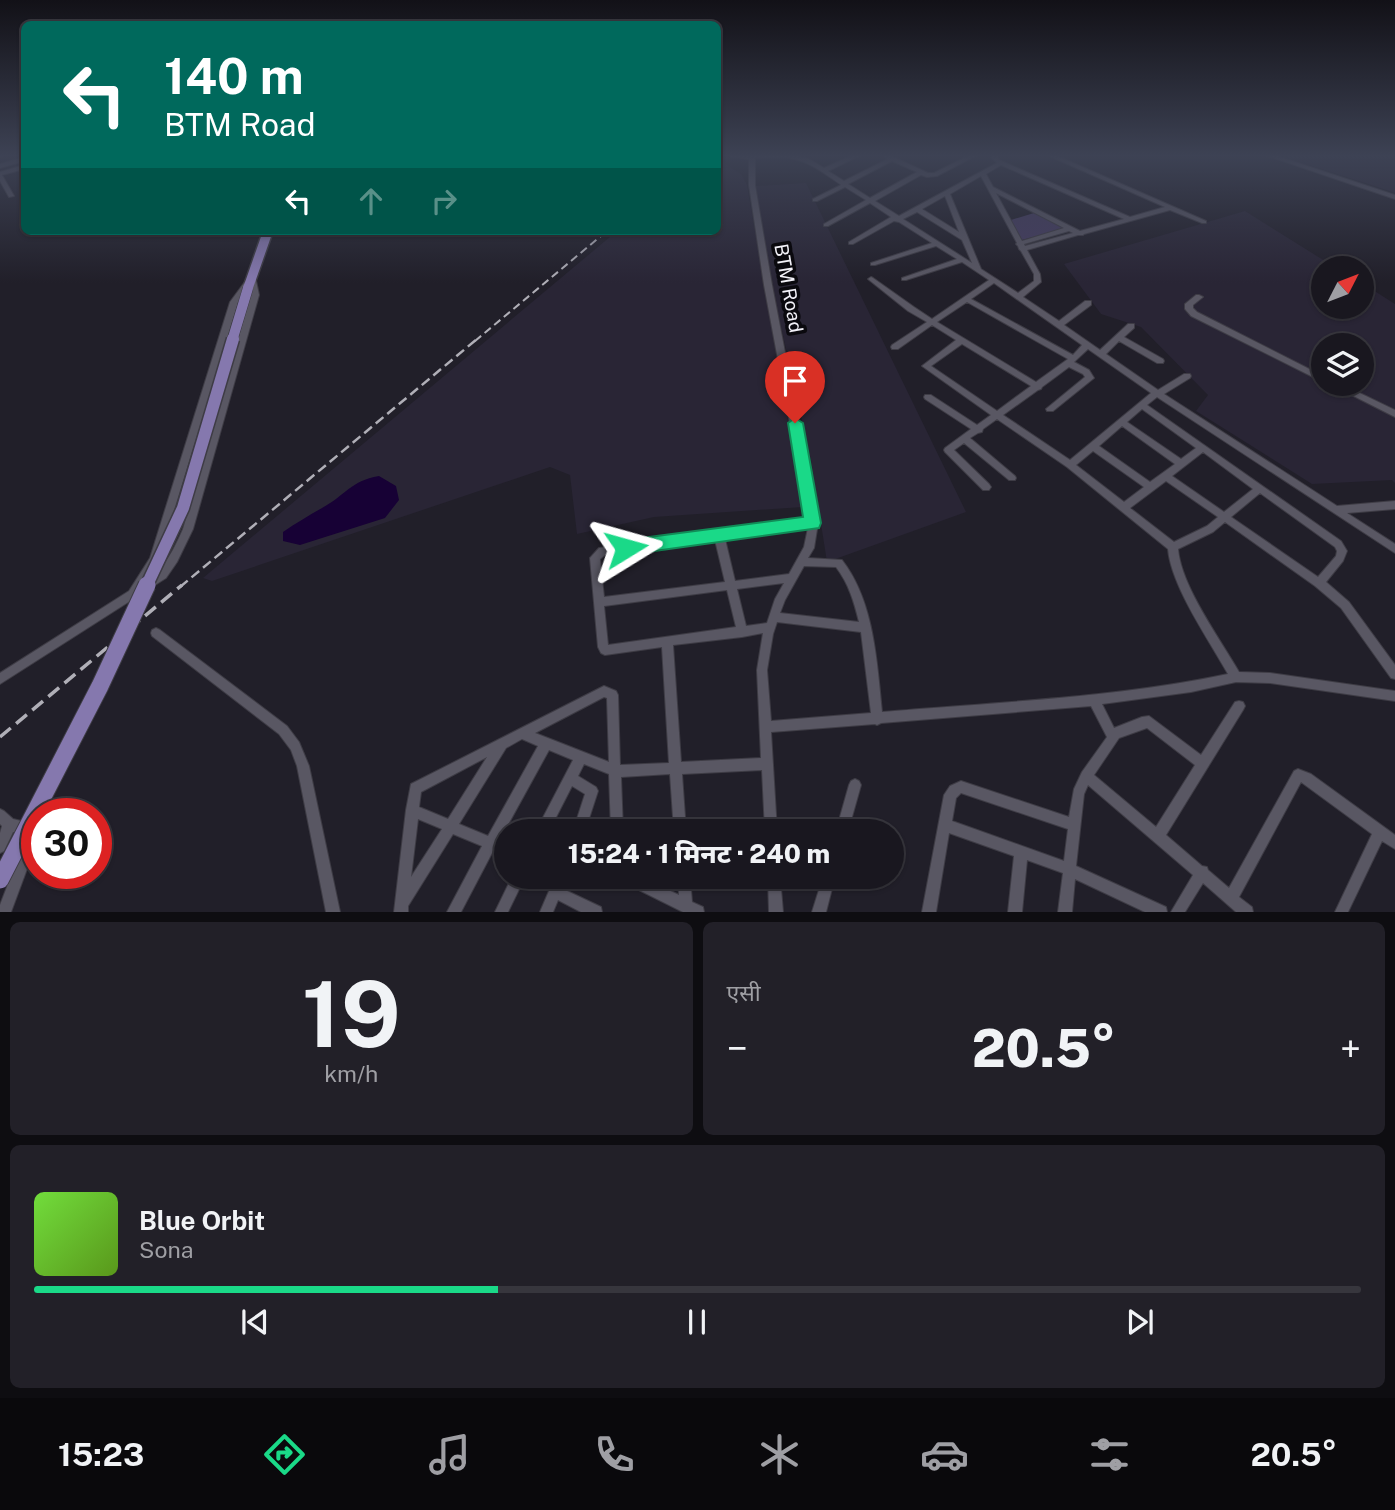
<!DOCTYPE html>
<html lang="hi">
<head>
<meta charset="utf-8">
<style>
  body { margin:0; font-family:"Public Sans","Noto Sans Devanagari",sans-serif; background:#222028; color:#f1f3f6; height:100vh; display:flex; flex-direction:column; font-size:26px; white-space:nowrap }
  * { box-sizing:border-box; margin:0 }
  p { font-size:23px; color:#9f9fa4 }
  .icon { flex:none; width:38px; height:38px; fill:none; stroke:currentColor; stroke-width:2; stroke-linecap:round; stroke-linejoin:round }
  .map { position:relative; height:912px; overflow:hidden }
  .sheet { display:flex; flex-direction:column; gap:10px; padding:10px; background:#0e0d11; flex:1 }
  .sheet>* { flex:none }
  .top-card { position:absolute; left:21px; top:21px; width:700px; height:214px; border-radius:10px; box-shadow:0 2px 5px #0004,0 0 0 2px #37363d; background:#00695c; color:#fff; overflow:hidden }
  .needle { width:46px; rotate:48deg }
  .controls { position:absolute; left:1311px; top:256px; display:grid; gap:14px }
  .controls a { display:grid; place-items:center; width:63px; height:63px; border-radius:50%; background:#19171f; box-shadow:0 2px 5px #0004,0 0 0 2px #37363d; font-size:35px }
  .speed { position:absolute; left:21px; top:798px; display:flex; gap:14px; font-size:35px; font-weight:700; text-align:center }
  .speed>* { display:grid; place-content:center; width:91px; height:91px; border-radius:50%; background:#19171f; box-shadow:0 2px 5px #0004,0 0 0 2px #37363d; line-height:1 }
  .speed .limit { border:10px solid #d22; background:#fff; color:#111 }
  .pin { position:absolute; display:grid; place-items:center; width:60px; height:60px; color:#fff; margin:-72px -30px; border-radius:50% 50% 50% 0; rotate:-45deg; box-shadow:0 0 7px #0007 }
  .pin .icon { rotate:45deg }
  .me { position:absolute; width:77px; margin:-38px; rotate:82deg; stroke-linejoin:round; filter:drop-shadow(0 0 5px #0008) }
  .turn { display:flex; align-items:center; gap:24px; height:147px; padding:0 28px; font-size:32px }
  .turn .icon { width:91px; height:91px; stroke-width:2.5 }
  .turn b { display:block; font-size:49px; line-height:60px }
  .lanes { display:flex; align-items:center; height:66px; padding:0 28px; background:#0003; justify-content:center; gap:35px; direction:ltr }
  .lanes .off { opacity:.35 }
  .big { font-size:52px; font-weight:800; line-height:1.1 }
  .sheet .tile { flex:1; display:flex; flex-direction:column; justify-content:center; gap:10px; min-width:0; padding:0 24px; border-radius:10px; background:#222028 }
  .sheet .dial { align-items:center; gap:0 }
  .dial b { font-size:91px; line-height:1 }
  .song { display:flex; align-items:center; gap:21px }
  .cover { width:84px; height:84px; border-radius:10px; background:linear-gradient(135deg,hsl(100 70% 55%),hsl(90 70% 35%)) }
  .played { height:7px; border-radius:4px; background:linear-gradient(90deg,#1ad988 35%,#37363d 35%) }
  .keys { display:flex; justify-content:space-around; direction:ltr }
  .heat { display:flex; justify-content:space-between; align-items:center; font-size:38px; direction:ltr }
  .sheet .tiles { flex:1; display:grid; gap:10px; grid-template-columns:1fr 1fr }
  .tile:last-child { grid-column:span 2 }
  .trip { position:absolute; left:494px; top:819px; width:410px; height:70px; border-radius:35px; background:#19171f; box-shadow:0 2px 5px #0004,0 0 0 2px #37363d; font-weight:800; line-height:70px; text-align:center }
  .tab-bar { display:flex; height:112px; justify-content:space-around; align-items:center; background:#0a090c; color:#9f9fa4 }
  .tab-bar .icon { width:49px; height:49px }
  .tab-bar .on { color:#1ad988 }
  .tab-bar b { font-size:32px; color:#f1f3f6 }
  .map>svg:first-child { display:block }
  .built { fill:#292535; fill-rule:evenodd }
  .green { fill:#453c60 }
  .water { fill:#170135 }
  .lines { fill:none; stroke-linecap:round; stroke-linejoin:round }
  .minor-casing { stroke:#3e3c45; stroke-width:2 }
  .major-casing { stroke:#3e3c45; stroke-width:3 }
  .minor { fill:#595763; fill-rule:evenodd }
  .major { fill:#8578ae; fill-rule:evenodd }
  .rail-far2 { stroke:#b0afb7; stroke-width:2; stroke-dasharray:8 4.5; stroke-linecap:butt }
  .rail-far1 { stroke:#b0afb7; stroke-width:2.5; stroke-dasharray:10 5; stroke-linecap:butt }
  .rail { stroke:#b0afb7; stroke-width:3.5; stroke-dasharray:14 7; stroke-linecap:butt }
  .major-bridge-far2-casing { stroke:#3e3c45; stroke-width:11; stroke-linecap:butt }
  .major-bridge-far1-casing { stroke:#3e3c45; stroke-width:15; stroke-linecap:butt }
  .major-bridge-casing { stroke:#3e3c45; stroke-width:19; stroke-linecap:butt }
  .major-bridge-far2 { stroke:#8578ae; stroke-width:10 }
  .major-bridge-far1 { stroke:#8578ae; stroke-width:12 }
  .major-bridge { stroke:#8578ae; stroke-width:17 }
  .route { fill:#1ad988; stroke:#118d58; stroke-width:2 }
  .labels { text-anchor:middle; stroke-width:7; stroke-linejoin:round; paint-order:stroke }
  .street-label { font-size:19px; fill:#f2f1f8; stroke:#0a090e }
</style>
</head>
<body>
<div class="map">
<svg width="1395" height="912" viewBox="0 0 1395 912">
  <rect width="100%" height="100%" fill="#211f29"/>
  <path class="built" d="M1278 155H1395V193L1378 187Z
    M718 159 741 174 747 185 803 507 654 517 577 534 570 475 550 467 212 581 203 578 617 231H718Z
    M806 183 966 512 827 562 811 460 770 278 756 186Z
    M1245 211 1336 268H1323V306H1362V283L1395 304V483L1392 480 1312 484 1196 411 1208 395 1141 327 1101 314 1064 264ZM1323 345H1362V383H1323Z"/>
  <path class="green" d="M1034 213 1066 228 1022 240 1011 220Z"/>
  <path class="water" d="M379 476 396 486 399 500 385 518 300 545 283 541V532C296 523 308 516 322 508 346 495 350 481 379 476Z"/>
  <g class="lines">
    <g class="minor-casing">
      <path id="minor" d="M0 155H5L0 157Z
        M728 155H795L809 159 824 168 853 155H861L828 171 844 181 888 159 881 155H889L928 173H934L970 155H977L937 176 927 177 921 175 875 201 899 216 997 163 991 157 993 155H1000L997 157 999 160 1130 217 1165 207 1047 155H1055L1206 221V223H1202L1170 210 1084 234 1083 235H1078L1027 250 1040 274 1041 282 1023 297 1059 321 1085 301H1091V305L1064 325 1100 350 1128 324H1134V328L1124 337 1163 359 1164 361 1163 363H1157L1119 341 1106 354 1158 390 1184 374H1190L1191 376 1190 378 1164 394 1337 506 1395 501V509L1347 513 1395 544V553L1157 397 1147 405 1341 541 1347 551 1343 561 1326 582 1349 602 1395 665V679L1391 678 1341 608 1315 586 1225 522 1213 532 1178 549C1181 586 1220 639 1239 672L1270 673 1395 691V701L1270 683 1236 682 1191 692 1102 704 1114 728 1142 717 1149 716 1201 755 1235 702 1239 701 1243 702 1245 706 1243 710 1166 835 1202 866 1207 867 1208 870 1229 888 1294 771 1298 769 1311 774 1395 835V849L1382 841 1348 912H1335L1372 834 1301 782 1239 897 1252 907 1253 912H1236L1203 883 1185 912H1171L1193 875 1088 785 1084 794 1076 866 1166 907 1167 912H1145L1075 879 1072 912H1058L1063 873 1027 860 1022 912H1008L1014 856 949 833 936 912H922L944 795 950 786 961 781 1069 817 1074 789 1082 772 1107 737 1091 706 881 723 877 725 875 724 771 732 777 831H765L762 770 682 774 686 831H674L670 774 621 777 623 831H611L609 774 584 764 578 776 596 787 598 791 585 831H573L585 794 572 786 549 831H536L573 760 549 750 499 841 506 843V856L493 851 461 912H447L482 846 453 834 408 906V912H394L406 810 411 784 604 686 616 691 618 695 620 765 669 763 662 647 605 655 601 653 598 647 590 558 599 548 808 520 764 285 749 185V159L731 157ZM779 157C806 158 819 170 840 184L841 185 813 199V201H817L845 187 866 200 824 224V226H828L870 203 891 217 849 242V244H853L894 221 899 222 932 243 871 263V265H875L936 246 957 259 902 278V280H906L962 262 989 280 932 319 914 307 873 278 871 277 868 279 908 311 927 322 892 345 891 347 892 349H898L932 325 956 340 922 366 991 415 977 425 931 395H925L924 397 925 399 971 429 945 448 944 450 945 452 983 490H989L991 487 989 484 954 450 964 443 1009 480H1015L1016 478 1015 476 970 438 978 433 982 432 983 429 997 419 1067 467 1168 549C1171 586 1209 640 1228 674 1115 698 997 702 882 712 877 662 874 601 842 560L808 558 814 548 818 523 772 285 755 185V158ZM892 161 917 172 870 198 848 184ZM1001 165 1124 219 1080 231 993 187 986 174ZM981 176 1017 243 1016 244 1018 246 1019 249 1021 251 1034 274V281L1018 293 981 269 950 194ZM996 193 1064 228 1022 241ZM945 196 959 232 922 209ZM917 212 962 240 972 263 903 219ZM1069 231 1073 233 1025 246 1024 244ZM994 283 1082 345 1073 355 971 299ZM967 302 1068 359 1036 382 937 322ZM962 344 1031 386 997 411 931 366ZM1088 349 1151 393 1070 460 1003 415 1038 390 1041 389 1042 387 1069 367 1083 374 1085 377 1046 409 1047 411H1053L1094 378 1089 370 1074 362ZM1142 409 1196 448 1181 459 1127 422ZM1122 426 1175 464 1150 482 1099 446ZM1093 451 1144 487 1124 502 1076 465ZM1203 452 1253 489 1224 512 1172 476ZM1166 481 1218 517 1207 526 1174 542 1130 508ZM1260 493 1335 547 1337 551 1336 556 1318 577 1231 517ZM808 528 804 547 789 574 735 581 725 539ZM715 540 725 582 604 597 600 559 605 555ZM804 566 836 567C849 584 854 602 859 622L780 613 785 600ZM784 583 775 599 767 623 746 626 737 589ZM727 590 736 627 608 645 604 606ZM777 622 861 632 871 713 771 721 767 670 773 634ZM763 633 757 670 761 758 681 762 673 645 742 637ZM604 697 607 698 609 762 535 733ZM1147 728 1195 765 1156 827 1094 775 1119 738ZM522 739 538 746 488 836 459 824 506 748ZM487 757 448 819 419 807 421 792ZM961 793 1068 829 1064 861 952 821 956 798ZM418 819 442 829 411 877Z
        M1265 155H1274L1395 195V199Z
        M24 157V161L0 168V164Z
        M24 165V169L2 175 14 196 9 197 0 181V172Z
        M252 274 255 276 259 295 193 529 177 562 166 578 0 684V673L129 591 150 558 230 302 250 275ZM250 284 251 295 183 529C174 549 166 567 147 579L159 559 238 302Z
        M1196 295H1199L1203 297 1193 305V308L1197 312 1323 376V382L1191 316 1185 309V304Z
        M1328 383H1339L1395 410V417Z
        M156 628 160 630 287 726 299 742 309 766 340 912H326L297 766 291 750 279 734 152 636 151 633 152 630Z
        M855 779 859 781 861 785 848 831H836L849 785 851 781Z
        M0 809 4 811 13 819 37 825V842L11 912H0V905L27 835 13 832 4 851 0 853V833L2 826 0 824Z
        M512 877H525L508 912H495Z
        M555 877H568L563 889 601 907 602 912H581L558 900 553 912H540Z
        M622 877H641L679 895 678 877H690L692 902 703 907 704 912H683L623 882Z
        M768 877H780L783 912H769Z
        M823 877H835L826 912H812Z"/>
    </g>
    <g class="major-casing">
      <path id="major" d="M263 231H273L253 288 248 291 245 290 243 288Z"/>
    </g>
    <use href="#minor" class="minor"/>
    <use href="#major" class="major"/>
    <path class="rail-far2" d="M475 341 607 231"/>
    <path class="rail-far1" d="M180 587 477 339"/>
    <path class="rail" d="M0 737 182 585"/>
    <g class="major-bridge-far2-casing">
      <path id="major-bridge-far2" d="M232 341 248 288"/>
    </g>
    <g class="major-bridge-far1-casing">
      <path id="major-bridge-far1" d="M146 587 183 508 233 339"/>
    </g>
    <g class="major-bridge-casing">
      <path id="major-bridge" d="M0 880 100 686 147 585"/>
    </g>
    <use href="#major-bridge-far2" class="major-bridge-far2"/>
    <use href="#major-bridge-far1" class="major-bridge-far1"/>
    <use href="#major-bridge" class="major-bridge"/>
  </g>
  <linearGradient id="sky" x2="0" y2="1"><stop stop-color="#121117"/><stop offset="0.55" stop-color="#3d4254"/><stop offset="1" stop-color="#3d4254" stop-opacity="0"/></linearGradient>
  <rect width="1395" height="283" fill="url(#sky)"/>
  <path class="route" d="M795 418 803 423 821 523 819 528 626 555 619 553 617 548 619 543 626 540 803 517 788 423Z"/>
  <g class="labels">
    <g class="street-label">
      <text transform="translate(789 288) rotate(80)" y="7">BTM Road</text>
    </g>
  </g>
</svg>
<div class="controls">
<a><svg class="needle" viewBox="-14 -14 28 28"><path d="M0-13l5 13h-10z" fill="#e53935"/><path d="M0 13l5-13h-10z" fill="#9f9fa4"/></svg></a>
<a><svg class="icon" aria-label="layers" viewBox="0 0 24 24"><path d="M12 4l9 5-9 5-9-5zM3 14l9 5 9-5"/></svg></a>
</div>
<div class="speed"><div class="limit">30</div></div>
<div class="pin" style="left:795px;top:423px;background:#d93025"><svg class="icon" aria-label="arrive" viewBox="0 0 24 24"><path d="M6 21V4h12l-3 4 3 4H6"/></svg></div>
<svg class="me" style="left:626px;top:548px" viewBox="-20 -20 40 40"><path d="M0-17L14 15 0 8-14 15z" fill="#1ad988" stroke="#fff" stroke-width="4"/></svg>
<div class="trip">15:24 · 1 मिनट · 240 m</div>
<div class="top-card">
<div class="turn"><svg class="icon" aria-label="left" viewBox="0 0 24 24"><path d="M17 20v-9H6M10 6l-5 5 5 5"/></svg><div><b>140 m</b>BTM Road</div></div>
<div class="lanes"><svg class="icon" aria-label="left" viewBox="0 0 24 24"><path d="M17 20v-9H6M10 6l-5 5 5 5"/></svg><svg class="icon off" aria-label="ahead" viewBox="0 0 24 24"><path d="M12 20V5M6 11l6-6 6 6"/></svg><svg class="icon off" aria-label="right" viewBox="0 0 24 24"><path d="M7 20v-9h11M14 6l5 5-5 5"/></svg></div>
</div>
</div>
<section class="sheet">
<div class="tiles">
<div class="tile dial"><b>19</b><p>km/h</p></div>
<div class="tile"><p>एसी</p>
<div class="heat"><a>−</a><b class="big">20.5°</b><a>+</a></div>
</div>
<div class="tile">
<div class="song"><i class="cover"></i><div><b>Blue Orbit</b><p>Sona</p></div></div>
<div class="played"></div>
<div class="keys"><svg class="icon" aria-label="previous" viewBox="0 0 24 24"><path d="M18 5L8 12l10 7zM5 5v14"/></svg><svg class="icon" aria-label="pause" viewBox="0 0 24 24"><path d="M8 5v14M16 5v14"/></svg><svg class="icon" aria-label="next" viewBox="0 0 24 24"><path d="M6 5l10 7-10 7zM19 5v14"/></svg></div>
</div>
</div>
</section>
<nav class="tab-bar">
<b>15:23</b>
<svg class="icon on" aria-label="directions" viewBox="0 0 24 24"><path d="M12 3l9 9-9 9-9-9zM9 14v-3h6M13 9l2 2-2 2"/></svg>
<svg class="icon" aria-label="music" viewBox="0 0 24 24"><path d="M9 18V5l10-2v13"/><circle cx="6" cy="18" r="3"/><circle cx="16" cy="16" r="3"/></svg>
<svg class="icon" aria-label="phone" viewBox="0 0 24 24"><path d="M5 4h4l2 5-3 2q2 4 5 5l2-3 5 2v4C11 20 4 13 5 4z"/></svg>
<svg class="icon" aria-label="climate" viewBox="0 0 24 24"><path d="M12 3v18M4 7l16 10M4 17L20 7"/></svg>
<svg class="icon" aria-label="car" viewBox="0 0 24 24"><path d="M5 17H2v-5l4-1 3-4h7l3 4 3 1v5h-3M9 17h6M6 11h13"/><circle cx="7" cy="17" r="2"/><circle cx="17" cy="17" r="2"/></svg>
<svg class="icon" aria-label="filters" viewBox="0 0 24 24"><path d="M4 7h16M4 17h16"/><circle cx="9" cy="7" r="2"/><circle cx="15" cy="17" r="2"/></svg>
<b>20.5°</b>
</nav>
</body>
</html>
